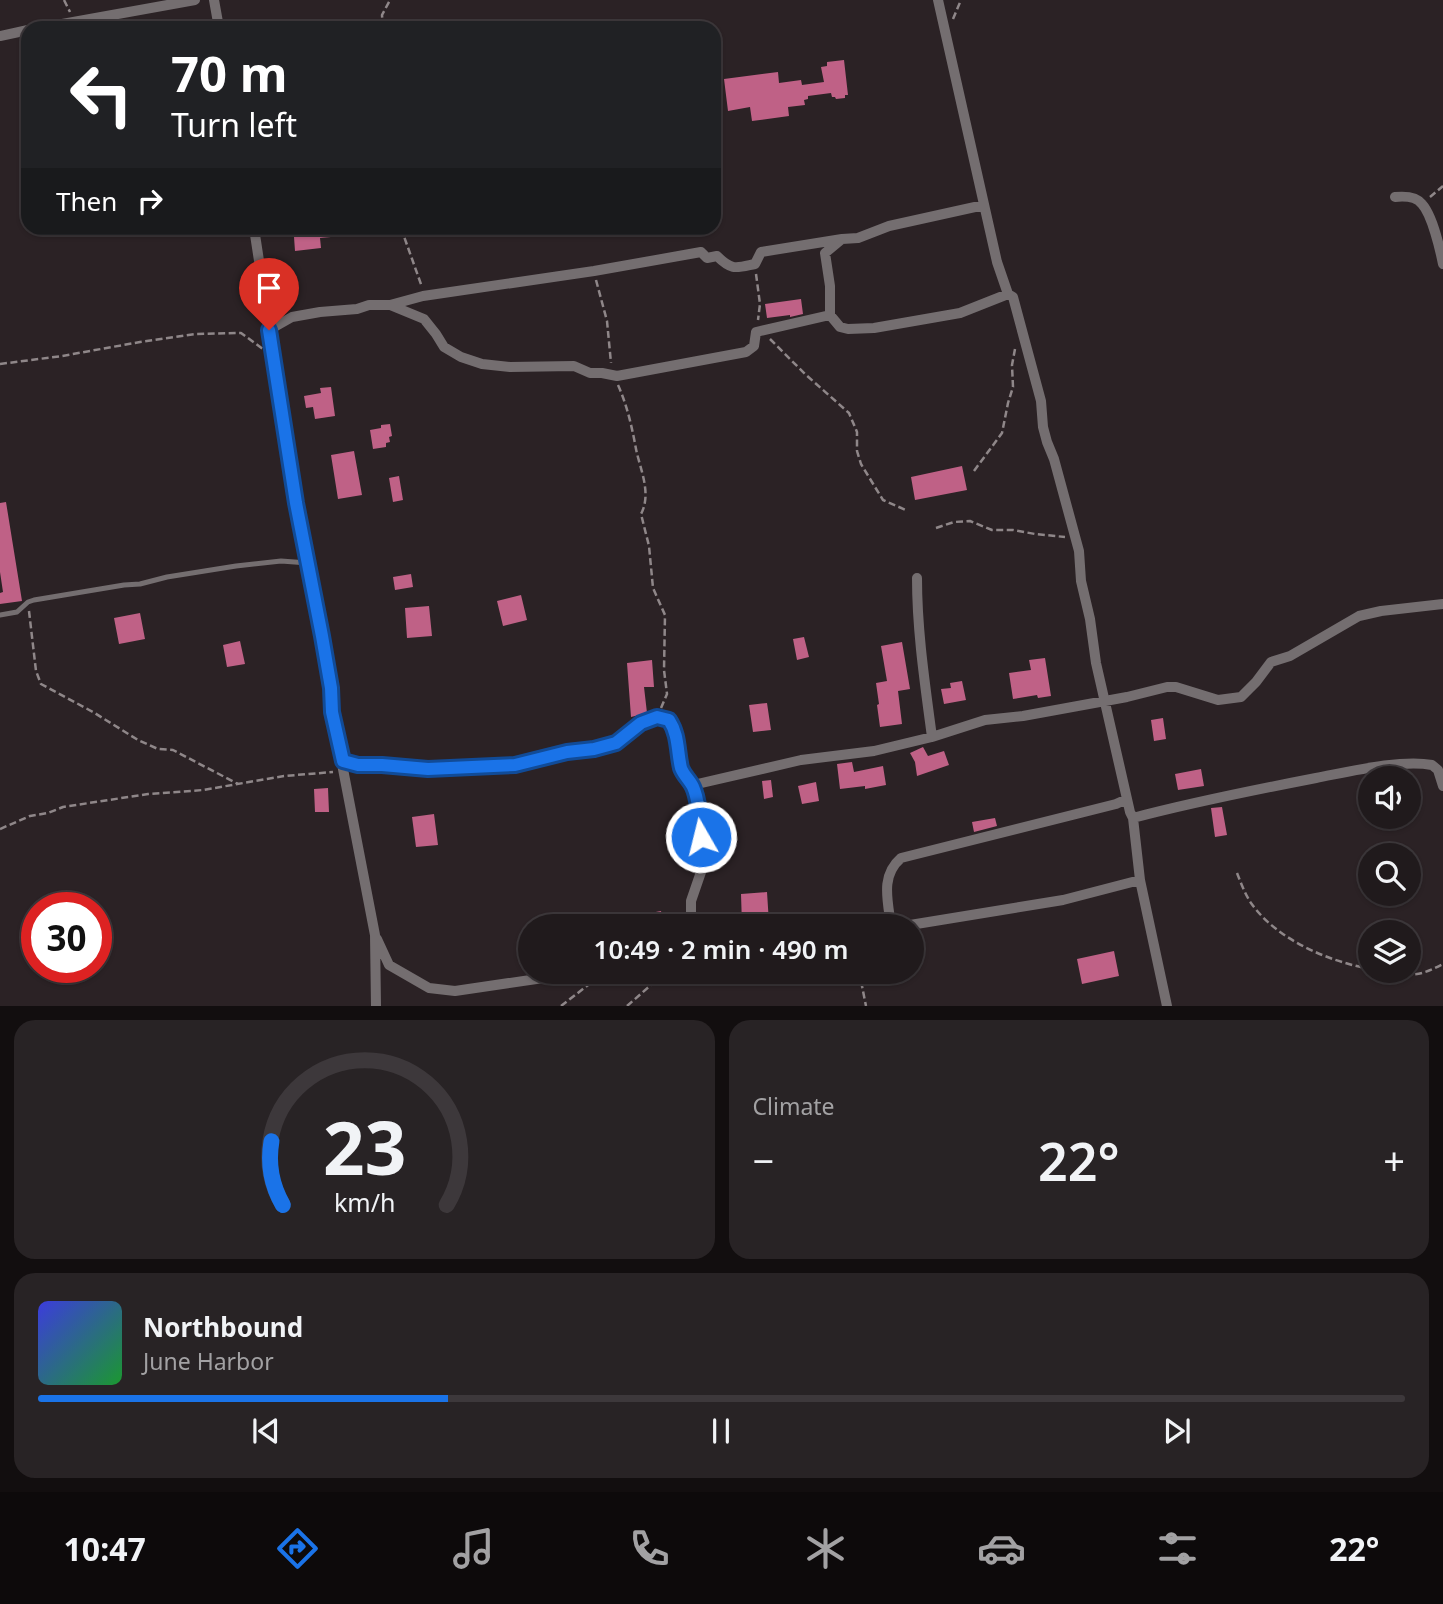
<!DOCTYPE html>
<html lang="en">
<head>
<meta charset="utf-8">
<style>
  body { margin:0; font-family:"Noto Sans",sans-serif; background:#282325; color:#f1f3f6; height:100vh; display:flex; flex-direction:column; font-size:26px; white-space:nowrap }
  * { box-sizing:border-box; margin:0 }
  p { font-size:23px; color:#a2a1a3 }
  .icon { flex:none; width:38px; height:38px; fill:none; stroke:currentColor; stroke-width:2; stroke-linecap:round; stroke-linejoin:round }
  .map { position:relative; height:1006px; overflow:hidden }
  .details { display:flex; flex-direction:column; gap:14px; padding:14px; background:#120e0f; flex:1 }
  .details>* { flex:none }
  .top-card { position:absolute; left:21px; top:21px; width:700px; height:214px; border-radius:21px; box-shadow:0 2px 5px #0004,0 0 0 2px #3d383b; background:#202124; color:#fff; overflow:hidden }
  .fabs { position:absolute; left:1358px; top:766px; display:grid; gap:14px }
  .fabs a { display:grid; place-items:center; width:63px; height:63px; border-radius:50%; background:#201a1c; box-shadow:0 2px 5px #0004,0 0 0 2px #3d383b; font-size:35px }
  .speed { position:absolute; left:21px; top:892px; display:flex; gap:14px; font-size:35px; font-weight:700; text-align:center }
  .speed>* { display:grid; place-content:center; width:91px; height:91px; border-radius:50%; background:#201a1c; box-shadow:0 2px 5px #0004,0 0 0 2px #3d383b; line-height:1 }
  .speed .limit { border:10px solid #d22; background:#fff; color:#111 }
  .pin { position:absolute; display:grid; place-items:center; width:60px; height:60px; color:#fff; margin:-72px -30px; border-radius:50% 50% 50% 0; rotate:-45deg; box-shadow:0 0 7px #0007 }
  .pin .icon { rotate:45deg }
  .me { position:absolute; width:77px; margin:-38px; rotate:352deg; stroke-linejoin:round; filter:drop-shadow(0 0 5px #0008) }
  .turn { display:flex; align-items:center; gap:24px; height:147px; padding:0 35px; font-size:32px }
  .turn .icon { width:91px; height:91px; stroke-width:2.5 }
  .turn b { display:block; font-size:49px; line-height:60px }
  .then { display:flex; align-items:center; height:66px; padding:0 35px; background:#0003; gap:14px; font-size:26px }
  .big { font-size:52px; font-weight:600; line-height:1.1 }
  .details .tile { flex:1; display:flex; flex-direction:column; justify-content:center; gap:10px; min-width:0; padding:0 24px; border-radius:21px; background:#282325 }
  .details .dial { align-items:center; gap:0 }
  .dial svg { height:182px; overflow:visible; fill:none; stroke:#3d383b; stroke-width:7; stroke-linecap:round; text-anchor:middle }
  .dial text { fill:#f1f3f6; stroke:none }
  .song { display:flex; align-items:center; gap:21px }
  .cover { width:84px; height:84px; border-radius:10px; background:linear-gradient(135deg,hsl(240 70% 55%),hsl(130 70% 35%)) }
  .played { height:7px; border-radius:4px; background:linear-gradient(90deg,#1a73e8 30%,#3d383b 30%) }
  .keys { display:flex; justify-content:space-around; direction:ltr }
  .heat { display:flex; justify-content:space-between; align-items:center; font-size:38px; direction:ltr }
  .details .tiles { flex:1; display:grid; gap:14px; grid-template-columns:1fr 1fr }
  .tile:last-child { grid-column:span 2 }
  .trip { position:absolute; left:518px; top:914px; width:406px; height:70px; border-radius:35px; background:#201a1c; box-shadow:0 2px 5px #0004,0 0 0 2px #3d383b; font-weight:600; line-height:70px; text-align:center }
  .tabs { display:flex; height:112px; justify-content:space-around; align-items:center; background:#0d0a0b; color:#a2a1a3 }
  .tabs .icon { width:49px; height:49px }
  .tabs .on { color:#1a73e8 }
  .tabs b { font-size:32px; color:#f1f3f6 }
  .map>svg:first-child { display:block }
  .building { fill:#bf6186 }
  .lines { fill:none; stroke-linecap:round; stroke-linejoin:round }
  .path { stroke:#8f8789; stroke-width:2.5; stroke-dasharray:7 3.5; stroke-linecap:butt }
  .lane { stroke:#746e70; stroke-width:5 }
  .street { stroke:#746e70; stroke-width:10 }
  .route-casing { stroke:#114b97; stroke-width:18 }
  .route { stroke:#1a73e8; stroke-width:12 }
</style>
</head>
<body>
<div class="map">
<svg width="1443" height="1006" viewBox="0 0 1443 1006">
  <rect width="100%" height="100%" fill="#2b2225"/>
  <path class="building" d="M844 60 848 95H845V98L836 99 835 97H832L831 93 808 96V99L804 100 805 105 788 107 789 116 752 121 750 107 728 111 724 79 778 72 779 83 801 80 802 85 824 82 821 67 827 66V62Z
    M299 228H330L331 237 320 238 321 248 295 251 294 237H300Z
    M801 299 803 314 790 317V315L767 318 765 304Z
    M331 387 335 416 315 419 313 407 306 408 304 396 321 393 320 388Z
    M390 424 392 436 389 437 390 442 386 443V447L373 449 370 430 381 428V425Z
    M354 451 362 495 338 499 331 455Z
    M962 466 967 490 915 500 911 477Z
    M399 476 403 500 393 502 389 478Z
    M6 502 22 601 0 604V593L3 592 0 572V503Z
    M411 574 413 587 395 590 393 577Z
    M521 595 527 620 503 626 497 601Z
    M429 606 432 636 407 638 405 608Z
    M140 613 145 639 119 644 114 618Z
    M804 637 809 657 797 660 793 639Z
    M240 641 245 664 227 667 223 645Z
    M902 642 910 689 898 691 902 724 880 727 877 705 879 704 876 683 887 681 881 646Z
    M1045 658 1051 696 1038 698 1037 695 1013 699 1009 673 1031 670 1029 660Z
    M652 660 654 687H644L647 713 631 717 627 663Z
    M962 681 966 700 944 704 941 689 951 688 950 683Z
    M767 703 771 730 753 732 749 705Z
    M1163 718 1166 739 1154 741 1151 720Z
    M923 747 928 756 944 751 949 765 917 776 915 762 910 753Z
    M852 762 854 772 883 766 886 785 865 789V786L840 789 837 764Z
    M1201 769 1204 786 1178 790 1175 774Z
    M771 780 773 797 764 799 762 781Z
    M816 782 819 801 802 804 798 786Z
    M328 788 329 812H315L314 789Z
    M1222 807 1227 835 1215 837 1211 808Z
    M434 814 438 845 416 847 412 817Z
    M995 818 997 826 974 832 972 822Z
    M767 892 769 923 742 925 741 894Z
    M661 911 664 926H647L645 914Z
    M1114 951 1119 976 1082 984 1077 959Z"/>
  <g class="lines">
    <path class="path" d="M64 0 70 12
      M953 19 961 0
      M383 28 382 15 390 0
      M1430 197 1443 186
      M401 228 422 287
      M756 274 760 304 758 320
      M596 280 607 321 611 363
      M770 339 805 374 849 413 857 432V451L861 464 875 487 883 500 908 511
      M0 364 62 356 140 342 196 334 241 333 263 349
      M618 385C627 405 632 427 636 449 640 469 652 493 641 514L649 546 653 588 665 615 664 670 667 694 661 708
      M974 471 1002 433 1008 403 1013 387 1012 365 1015 349
      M936 528 954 522 970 521 992 530H1013L1035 534 1065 537
      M29 611 36 671 41 684 93 712 138 740 158 749 173 750 238 784
      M0 829 30 816 48 813 63 807 148 794 203 790 284 776 333 772
      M1237 873C1241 883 1245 894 1251 903 1277 940 1328 961 1370 969
      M859 971 866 1006
      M1384 971C1413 975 1416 978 1443 964
      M561 1006 592 982
      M627 1006 667 971"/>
    <path class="lane" d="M0 615 17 612 28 602 34 600 124 585 140 584 167 577 236 566 281 561 308 563"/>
    <path class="street" d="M214 0 219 28
      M938 0 997 262 1008 294 1013 297 1041 401 1043 427 1047 442 1054 459 1079 551 1081 581 1090 619 1096 663 1130 812 1133 818 1140 880 1167 1006
      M40 28 195 0
      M0 36 28 30
      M1395 197C1405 196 1416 196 1422 204 1432 215 1440 249 1443 264
      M254 228 296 503 331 688 332 712 375 935 376 1006
      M390 305 424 319 436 334 444 347 461 357 482 364 510 367 574 366 590 373H602L617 376 746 352 754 346 756 332 830 315 840 327 848 329 874 328 960 313 1008 294
      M830 315V286L825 253 842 239 858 238 889 226 984 205
      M269 330 292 317 320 312 357 309 369 305H390L423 296 594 271 701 252 707 258 717 256C732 271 736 268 755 264L761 252 842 239
      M917 578C917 631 925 684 932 737
      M343 761 358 765H382L428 769 515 765 567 752 594 749 616 743 641 723 657 717 669 720 675 728 681 768 685 778 693 785 700 820 702 854 701 872 691 901V926
      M693 785 801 760 874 751 932 737 985 720 1023 716 1127 697 1167 687H1176L1218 700 1241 697 1256 682 1271 662 1290 656 1359 616 1381 611 1443 604
      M1133 818C1193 802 1254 790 1316 778 1348 772 1401 759 1432 765L1438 770 1443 786
      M891 926C888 901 880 876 901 858L1116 804 1127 799
      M904 926 1063 900 1140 880
      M377 939 389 965 429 988 455 991 591 971"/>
  </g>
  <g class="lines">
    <g class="route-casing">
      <path id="route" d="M269 330 296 503 322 636 331 688 332 712 343 761 358 765H382L428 769 515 765 567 752 594 749 616 743 641 723 657 717 669 720C679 735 677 751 681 768 684 776 690 780 693 787 699 800 700 822 701 837"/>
    </g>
    <use href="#route" class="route"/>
  </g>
</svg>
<div class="fabs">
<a><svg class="icon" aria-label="sound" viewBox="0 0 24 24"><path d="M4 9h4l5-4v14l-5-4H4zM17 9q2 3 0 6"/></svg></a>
<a><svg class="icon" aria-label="search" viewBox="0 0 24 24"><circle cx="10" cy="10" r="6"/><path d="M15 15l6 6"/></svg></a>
<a><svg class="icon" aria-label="layers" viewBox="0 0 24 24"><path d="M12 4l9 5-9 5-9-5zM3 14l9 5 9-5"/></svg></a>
</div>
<div class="speed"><div class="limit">30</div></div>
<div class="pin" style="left:269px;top:330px;background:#d93025"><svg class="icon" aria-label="arrive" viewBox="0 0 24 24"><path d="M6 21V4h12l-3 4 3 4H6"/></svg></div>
<svg class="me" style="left:701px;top:837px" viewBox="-20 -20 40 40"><circle r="17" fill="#1a73e8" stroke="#fff" stroke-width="3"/><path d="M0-11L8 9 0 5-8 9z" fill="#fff"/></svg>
<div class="trip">10:49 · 2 min · 490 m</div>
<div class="top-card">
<div class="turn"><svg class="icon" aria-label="left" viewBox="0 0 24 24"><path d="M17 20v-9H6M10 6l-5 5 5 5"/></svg><div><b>70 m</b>Turn left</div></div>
<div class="then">Then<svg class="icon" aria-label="right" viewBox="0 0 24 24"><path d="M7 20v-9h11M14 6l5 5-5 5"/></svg></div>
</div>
</div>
<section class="details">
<div class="tiles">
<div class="tile dial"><svg viewBox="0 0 100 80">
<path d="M14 69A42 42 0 1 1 86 69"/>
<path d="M14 69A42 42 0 0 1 9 41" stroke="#1a73e8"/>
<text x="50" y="56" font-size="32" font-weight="700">23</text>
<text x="50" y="72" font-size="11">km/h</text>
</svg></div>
<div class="tile"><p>Climate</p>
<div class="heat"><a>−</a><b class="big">22°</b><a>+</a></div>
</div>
<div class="tile">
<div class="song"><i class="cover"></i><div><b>Northbound</b><p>June Harbor</p></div></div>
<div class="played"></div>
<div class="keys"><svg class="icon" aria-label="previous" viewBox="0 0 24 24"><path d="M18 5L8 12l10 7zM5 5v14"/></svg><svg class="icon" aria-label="pause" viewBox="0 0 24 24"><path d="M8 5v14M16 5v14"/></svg><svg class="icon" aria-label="next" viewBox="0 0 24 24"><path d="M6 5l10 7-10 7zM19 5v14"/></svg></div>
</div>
</div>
</section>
<nav class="tabs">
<b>10:47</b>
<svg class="icon on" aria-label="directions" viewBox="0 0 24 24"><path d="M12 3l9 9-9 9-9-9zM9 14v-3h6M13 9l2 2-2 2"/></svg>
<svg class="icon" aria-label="music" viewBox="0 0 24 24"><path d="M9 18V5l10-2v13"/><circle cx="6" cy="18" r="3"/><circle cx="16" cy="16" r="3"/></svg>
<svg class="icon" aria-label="phone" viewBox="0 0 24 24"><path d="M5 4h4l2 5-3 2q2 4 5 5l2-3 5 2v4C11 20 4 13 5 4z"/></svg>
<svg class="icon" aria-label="climate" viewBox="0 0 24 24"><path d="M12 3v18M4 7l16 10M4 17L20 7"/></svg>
<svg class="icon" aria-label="car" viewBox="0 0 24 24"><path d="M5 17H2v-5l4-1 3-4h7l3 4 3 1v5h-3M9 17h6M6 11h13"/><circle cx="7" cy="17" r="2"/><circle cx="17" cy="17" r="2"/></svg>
<svg class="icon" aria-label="filters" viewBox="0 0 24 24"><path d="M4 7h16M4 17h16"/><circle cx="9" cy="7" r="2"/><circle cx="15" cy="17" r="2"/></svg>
<b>22°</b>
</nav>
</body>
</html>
